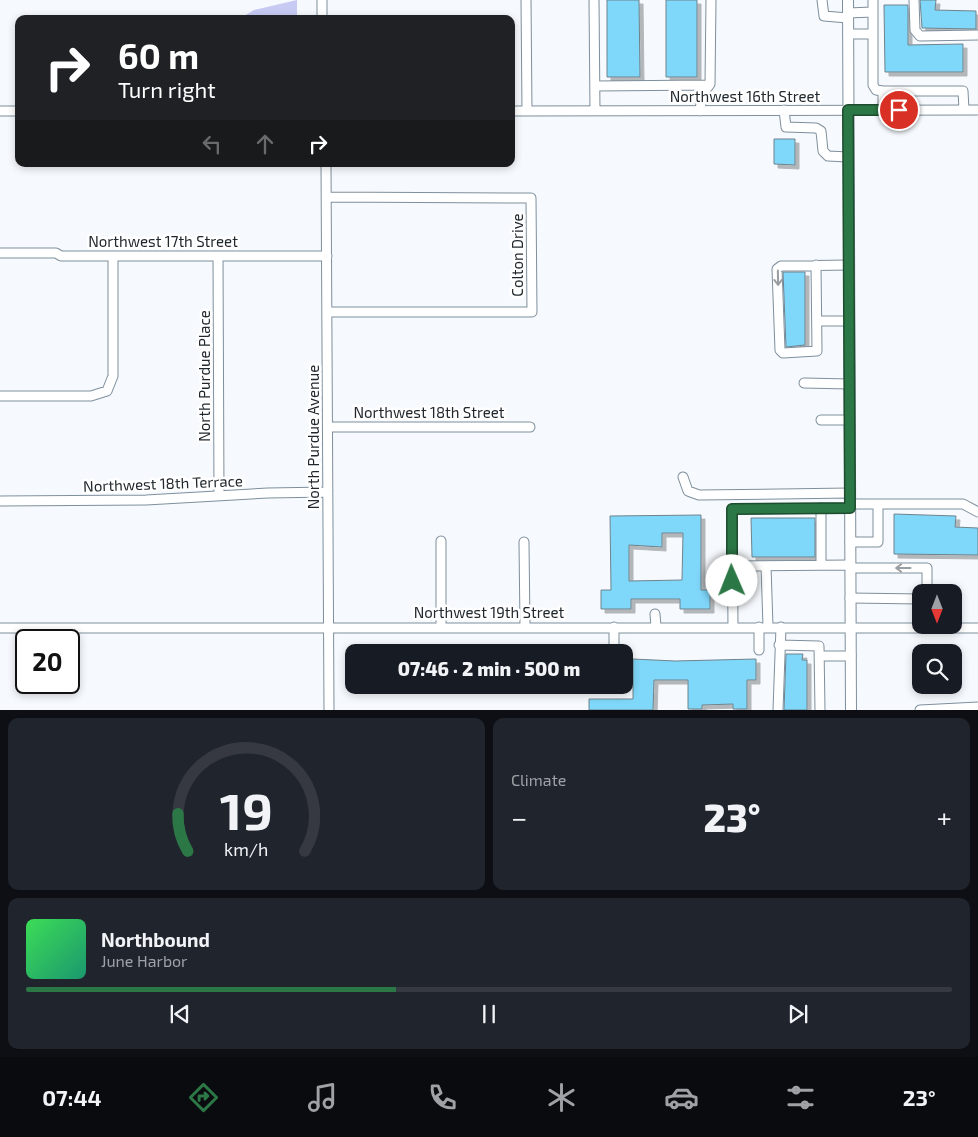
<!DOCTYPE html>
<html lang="en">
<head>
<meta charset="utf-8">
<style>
  body { margin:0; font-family:"Exo 2",sans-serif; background:#20242c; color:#f1f3f6; height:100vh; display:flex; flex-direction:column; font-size:19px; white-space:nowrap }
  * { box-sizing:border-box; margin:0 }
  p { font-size:16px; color:#9ea1a6 }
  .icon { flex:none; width:28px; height:28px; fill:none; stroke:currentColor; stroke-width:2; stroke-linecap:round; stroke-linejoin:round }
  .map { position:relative; height:710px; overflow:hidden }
  .side { display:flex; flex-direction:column; gap:8px; padding:8px; background:#0d0f14; flex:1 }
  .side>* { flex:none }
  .hud { position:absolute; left:15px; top:15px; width:500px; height:152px; border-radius:10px; box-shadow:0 2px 8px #0003; background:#202124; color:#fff; overflow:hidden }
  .needle { width:32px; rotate:180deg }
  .controls { position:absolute; left:912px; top:584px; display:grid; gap:10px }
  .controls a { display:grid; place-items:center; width:50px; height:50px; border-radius:10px; background:#171b24; box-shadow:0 2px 8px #0003; font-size:25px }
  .speed { position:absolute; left:15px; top:629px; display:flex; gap:10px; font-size:25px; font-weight:700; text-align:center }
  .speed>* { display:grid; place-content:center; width:65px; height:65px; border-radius:50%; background:#171b24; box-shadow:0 2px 8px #0003; line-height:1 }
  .speed .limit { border:2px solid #111; border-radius:8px; background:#fff; color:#111 }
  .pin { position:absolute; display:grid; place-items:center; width:42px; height:42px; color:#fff; margin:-21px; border:2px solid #fff; border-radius:50%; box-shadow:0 1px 5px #0007 }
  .me { position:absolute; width:55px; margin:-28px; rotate:359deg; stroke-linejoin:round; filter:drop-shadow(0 0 4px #0008) }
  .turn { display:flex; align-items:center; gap:18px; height:105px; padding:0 20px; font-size:22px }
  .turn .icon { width:65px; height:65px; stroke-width:2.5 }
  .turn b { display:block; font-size:35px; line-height:42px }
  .lanes { display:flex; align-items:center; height:48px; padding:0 20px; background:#0003; justify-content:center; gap:25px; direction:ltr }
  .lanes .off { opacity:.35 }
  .big { font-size:38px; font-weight:800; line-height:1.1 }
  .side .card { flex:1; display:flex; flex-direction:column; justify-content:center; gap:8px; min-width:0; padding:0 18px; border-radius:10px; background:#20242c }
  .side .dial { align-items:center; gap:0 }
  .dial svg { height:130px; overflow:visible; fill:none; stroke:#363941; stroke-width:7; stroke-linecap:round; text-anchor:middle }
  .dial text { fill:#f1f3f6; stroke:none }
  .song { display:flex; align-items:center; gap:15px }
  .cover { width:60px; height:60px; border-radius:8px; background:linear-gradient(135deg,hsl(130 70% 55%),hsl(160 70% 35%)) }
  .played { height:5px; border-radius:2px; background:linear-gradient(90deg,#2c7746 40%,#363941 40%) }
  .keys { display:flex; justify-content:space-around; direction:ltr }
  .heat { display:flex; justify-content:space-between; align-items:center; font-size:28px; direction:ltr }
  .side .tiles { flex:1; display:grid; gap:8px; grid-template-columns:1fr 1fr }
  .card:last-child { grid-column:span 2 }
  .trip { position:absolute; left:345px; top:644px; width:288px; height:50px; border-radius:10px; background:#171b24; box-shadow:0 2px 8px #0003; font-weight:800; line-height:50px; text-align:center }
  .tabs { display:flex; height:80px; justify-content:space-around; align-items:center; background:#090b0e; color:#9ea1a6 }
  .tabs .icon { width:35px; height:35px }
  .tabs .selected { color:#2c7746 }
  .tabs b { font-size:22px; color:#f1f3f6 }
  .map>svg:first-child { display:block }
  .green { fill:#c7cbf4 }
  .building { fill:#7fd7fa; stroke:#6e838c; fill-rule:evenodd; filter:url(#shadow) }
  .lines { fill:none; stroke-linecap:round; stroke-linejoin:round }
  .minor-casing { stroke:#7e8f9d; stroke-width:11 }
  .major-casing { stroke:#7e8f9d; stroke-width:12 }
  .minor { stroke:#fff; stroke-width:9 }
  .major { stroke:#fff; stroke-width:10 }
  .oneway { stroke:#9b9ea0 }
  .route-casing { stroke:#1d4d2e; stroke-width:12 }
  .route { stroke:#2c7746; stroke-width:9 }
  .labels { text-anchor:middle; stroke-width:5; stroke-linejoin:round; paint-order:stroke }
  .street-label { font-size:15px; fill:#21282d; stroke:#fff }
</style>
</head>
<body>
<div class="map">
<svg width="978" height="710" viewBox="0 0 978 710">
  <defs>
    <filter id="shadow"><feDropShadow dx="4" dy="4" stdDeviation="0" flood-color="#0004"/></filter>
  </defs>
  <rect width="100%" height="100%" fill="#f6f9fd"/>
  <path class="green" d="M297 0V19H239L254 10Z"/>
  <path class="building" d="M607 0H639L640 77H607Z
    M666 0H697V77H666Z
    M920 0H936L935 10 976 11V29L922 28Z
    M884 5H908V45L963 44V72H885Z
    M774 139H795V165L774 164Z
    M783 272H805V345L786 347Z
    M894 514 956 516 955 527 978 528V555L894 554Z
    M701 515V590H710V609H680V599H631V609H601V590H611L610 516ZM662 533H683L682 580 629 581V545L662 547Z
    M751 518H815V557H752Z
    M786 654H803L802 660H807V710H784Z
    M633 659 675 661 756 659V680H747V709H733V704L702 705V709H688V680H654L653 710H589V699H633Z"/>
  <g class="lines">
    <g class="minor-casing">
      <path id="minor" d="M322 0V19
        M526 0 527 111
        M594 0 595 111
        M822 0 824 16 848 18
        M873 0V85L876 90 883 91V110
        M914 0 915 30 920 36 978 35
        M848 13 873 12
        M848 34H873
        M595 86 709 85
        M883 91H963L964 110
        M784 110 786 127 816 128 821 131 823 151 828 156 848 157
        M0 111H19
        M511 111 978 110
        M700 111 702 95 710 84 711 0
        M326 164 329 710
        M326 197 531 198 532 312H327
        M0 253H56L61 256H327
        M218 256 219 496
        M816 265 817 351 783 353 780 350 777 269 781 266 849 265
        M817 321H849
        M804 383 849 384
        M0 396H91L107 391 113 376V256
        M821 420H849
        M328 427H530
        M683 477 688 491 699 495 850 493
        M0 501 146 500 268 493 328 492
        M850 504H963L978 512
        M821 508V565
        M441 541V628
        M524 542 525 627
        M850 542H878V504
        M732 566 850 565
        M766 566 768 627
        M850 568H927V592
        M850 598 921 599
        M655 614 656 627
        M614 627V645L618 651
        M733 627 732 509 850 508
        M759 627V650
        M0 628H978
        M779 645 819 646 820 710
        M819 656H851
        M778 710 781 627
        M920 710 978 707"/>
    </g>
    <g class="major-casing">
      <path id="major" d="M848 0 851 710"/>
    </g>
    <use href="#minor" class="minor"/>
    <use href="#major" class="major"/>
  </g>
  <defs><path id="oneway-shaft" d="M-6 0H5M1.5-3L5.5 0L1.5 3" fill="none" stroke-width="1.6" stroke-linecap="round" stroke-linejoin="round" transform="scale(1.25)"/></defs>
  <g class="oneway">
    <use href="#oneway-shaft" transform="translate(778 278) rotate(89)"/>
    <use href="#oneway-shaft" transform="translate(903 568) rotate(180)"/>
  </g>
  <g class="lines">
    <g class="route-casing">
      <path id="route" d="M732 581V509L850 508 848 110H899"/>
    </g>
    <use href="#route" class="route"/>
  </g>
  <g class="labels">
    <g class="street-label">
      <text x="745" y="102">Northwest 16th Street</text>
      <text x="163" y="247">Northwest 17th Street</text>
      <text transform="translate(518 255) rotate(-90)" y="5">Colton Drive</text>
      <text transform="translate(205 376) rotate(-90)" y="5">North Purdue Place</text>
      <text x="429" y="418">Northwest 18th Street</text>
      <text transform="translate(314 437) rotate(-90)" y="5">North Purdue Avenue</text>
      <text transform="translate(163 484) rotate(-2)" y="5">Northwest 18th Terrace</text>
      <text x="489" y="618">Northwest 19th Street</text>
    </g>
  </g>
</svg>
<div class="controls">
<a><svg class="needle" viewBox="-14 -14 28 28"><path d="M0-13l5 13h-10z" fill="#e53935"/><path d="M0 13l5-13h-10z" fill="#9ea1a6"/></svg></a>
<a><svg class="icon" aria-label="search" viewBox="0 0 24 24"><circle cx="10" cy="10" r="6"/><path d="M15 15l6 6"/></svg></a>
</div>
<div class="speed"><div class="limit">20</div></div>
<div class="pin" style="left:899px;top:110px;background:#d93025"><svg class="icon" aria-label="arrive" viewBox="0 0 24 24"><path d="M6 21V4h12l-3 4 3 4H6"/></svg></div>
<svg class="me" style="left:732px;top:581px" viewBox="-20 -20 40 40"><circle r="19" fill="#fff"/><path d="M0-13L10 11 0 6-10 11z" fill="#2c7746"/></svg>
<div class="trip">07:46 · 2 min · 500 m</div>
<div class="hud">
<div class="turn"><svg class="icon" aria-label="right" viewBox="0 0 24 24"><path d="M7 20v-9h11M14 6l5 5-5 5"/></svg><div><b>60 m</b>Turn right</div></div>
<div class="lanes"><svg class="icon off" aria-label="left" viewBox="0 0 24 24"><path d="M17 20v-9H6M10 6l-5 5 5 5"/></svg><svg class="icon off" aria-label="ahead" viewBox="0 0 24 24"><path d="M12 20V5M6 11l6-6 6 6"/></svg><svg class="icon" aria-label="right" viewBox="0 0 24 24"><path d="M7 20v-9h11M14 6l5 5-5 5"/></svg></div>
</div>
</div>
<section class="side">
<div class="tiles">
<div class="card dial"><svg viewBox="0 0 100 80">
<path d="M14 69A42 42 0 1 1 86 69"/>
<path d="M14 69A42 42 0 0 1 8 46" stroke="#2c7746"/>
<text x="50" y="56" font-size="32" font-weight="700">19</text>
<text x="50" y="72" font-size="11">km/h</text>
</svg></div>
<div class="card"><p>Climate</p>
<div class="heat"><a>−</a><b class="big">23°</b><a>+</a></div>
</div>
<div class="card">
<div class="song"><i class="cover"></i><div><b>Northbound</b><p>June Harbor</p></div></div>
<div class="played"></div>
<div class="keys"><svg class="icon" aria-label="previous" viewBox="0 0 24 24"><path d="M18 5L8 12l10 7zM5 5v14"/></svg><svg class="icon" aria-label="pause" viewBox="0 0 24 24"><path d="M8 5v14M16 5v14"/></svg><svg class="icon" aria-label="next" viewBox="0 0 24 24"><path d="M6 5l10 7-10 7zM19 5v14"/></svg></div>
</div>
</div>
</section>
<nav class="tabs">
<b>07:44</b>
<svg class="icon selected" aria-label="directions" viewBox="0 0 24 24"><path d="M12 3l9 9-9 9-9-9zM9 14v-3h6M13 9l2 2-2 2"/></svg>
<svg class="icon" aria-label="music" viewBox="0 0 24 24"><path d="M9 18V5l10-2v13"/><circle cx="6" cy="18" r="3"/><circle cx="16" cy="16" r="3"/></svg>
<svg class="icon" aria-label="phone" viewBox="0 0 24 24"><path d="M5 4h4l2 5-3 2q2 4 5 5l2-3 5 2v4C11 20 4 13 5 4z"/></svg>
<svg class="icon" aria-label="climate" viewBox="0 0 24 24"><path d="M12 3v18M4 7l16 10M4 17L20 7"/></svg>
<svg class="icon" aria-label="car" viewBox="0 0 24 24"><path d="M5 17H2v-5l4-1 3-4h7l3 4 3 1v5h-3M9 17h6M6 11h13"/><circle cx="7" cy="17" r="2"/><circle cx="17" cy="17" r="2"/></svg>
<svg class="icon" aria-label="filters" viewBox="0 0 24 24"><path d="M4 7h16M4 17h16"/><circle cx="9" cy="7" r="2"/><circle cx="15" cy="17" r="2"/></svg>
<b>23°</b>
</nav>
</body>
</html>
